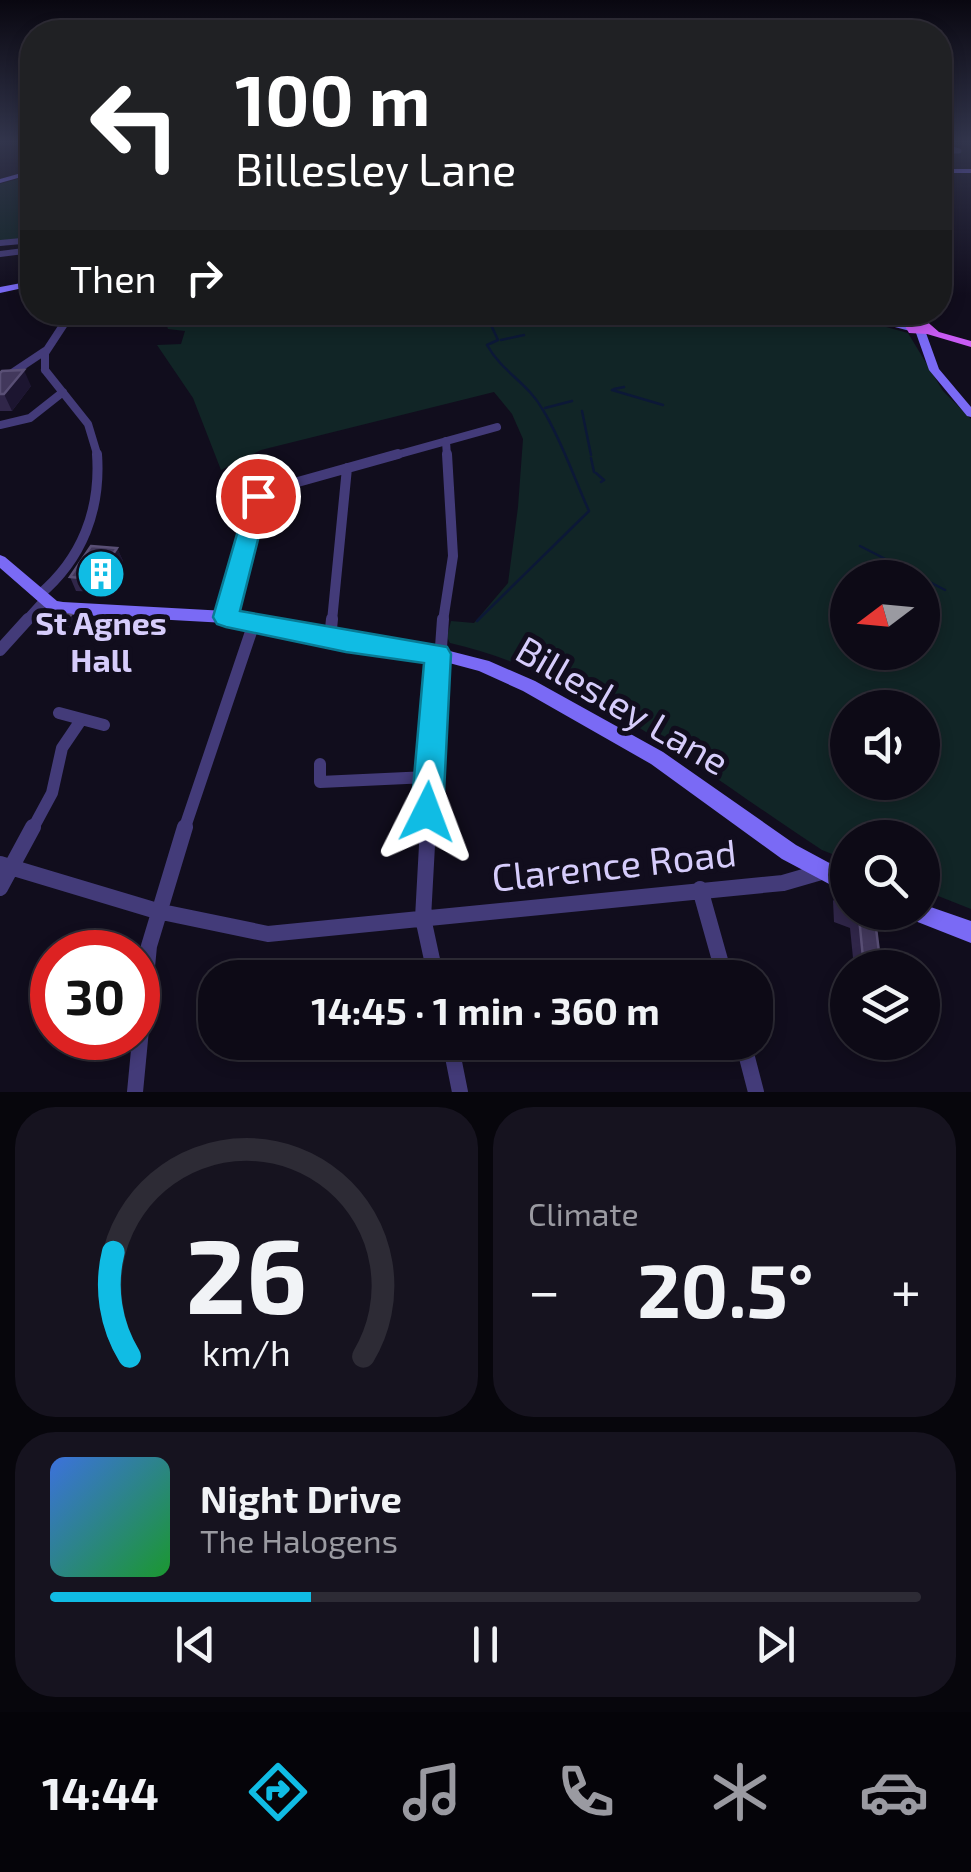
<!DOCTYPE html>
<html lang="en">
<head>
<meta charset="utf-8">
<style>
  body { margin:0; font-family:"Exo 2",sans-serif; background:#16131f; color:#f1f3f6; height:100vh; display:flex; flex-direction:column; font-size:38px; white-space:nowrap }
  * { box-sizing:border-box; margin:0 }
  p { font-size:32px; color:#9a9aa1 }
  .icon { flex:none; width:55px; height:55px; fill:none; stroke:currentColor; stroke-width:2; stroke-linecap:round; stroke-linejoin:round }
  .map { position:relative; height:1092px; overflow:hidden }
  .panel { display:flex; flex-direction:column; gap:15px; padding:15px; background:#07060c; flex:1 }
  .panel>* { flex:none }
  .hud { position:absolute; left:20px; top:20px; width:932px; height:305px; border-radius:40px; box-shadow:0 5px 15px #0003,0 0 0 2px #2d2b35; background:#202124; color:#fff; overflow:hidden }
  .needle { width:65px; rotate:254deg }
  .controls { position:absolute; left:830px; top:560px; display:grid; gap:20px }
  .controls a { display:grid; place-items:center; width:110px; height:110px; border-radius:50%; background:#0d0a16; box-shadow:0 5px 15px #0003,0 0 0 2px #2d2b35; font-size:50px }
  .speed { position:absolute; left:30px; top:930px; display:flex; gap:20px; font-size:50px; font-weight:700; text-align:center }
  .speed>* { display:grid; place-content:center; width:130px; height:130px; border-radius:50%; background:#0d0a16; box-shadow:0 5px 15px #0003,0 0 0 2px #2d2b35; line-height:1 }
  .speed .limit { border:15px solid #d22; background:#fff; color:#111 }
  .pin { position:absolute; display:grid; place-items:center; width:85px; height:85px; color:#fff; margin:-42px; border:5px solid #fff; border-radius:50%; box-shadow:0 2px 10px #0007 }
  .me { position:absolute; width:110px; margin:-55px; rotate:3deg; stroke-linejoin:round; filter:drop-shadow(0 0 8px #0008) }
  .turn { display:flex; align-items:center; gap:35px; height:210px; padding:0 50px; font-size:45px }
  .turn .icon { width:130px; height:130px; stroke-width:2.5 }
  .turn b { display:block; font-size:70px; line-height:85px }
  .then { display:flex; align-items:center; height:95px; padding:0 50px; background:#0003; gap:20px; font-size:38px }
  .big { font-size:75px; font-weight:700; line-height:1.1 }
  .panel .tile { flex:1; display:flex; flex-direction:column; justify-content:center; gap:15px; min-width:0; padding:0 35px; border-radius:40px; background:#16131f }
  .panel .dial { align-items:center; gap:0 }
  .dial svg { height:260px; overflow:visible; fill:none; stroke:#2d2b35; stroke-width:7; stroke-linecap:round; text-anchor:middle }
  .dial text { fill:#f1f3f6; stroke:none }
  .song { display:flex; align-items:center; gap:30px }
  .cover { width:120px; height:120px; border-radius:15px; background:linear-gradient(135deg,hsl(220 70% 55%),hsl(130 70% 35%)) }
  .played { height:10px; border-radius:5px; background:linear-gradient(90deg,#10bce4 30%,#2d2b35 30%) }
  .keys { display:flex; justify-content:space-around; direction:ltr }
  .heat { display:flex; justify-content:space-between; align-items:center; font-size:55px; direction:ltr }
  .panel .tiles { flex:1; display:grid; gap:15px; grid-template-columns:1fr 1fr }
  .tile:last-child { grid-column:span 2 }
  .trip { position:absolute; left:198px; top:960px; width:575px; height:100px; border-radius:40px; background:#0d0a16; box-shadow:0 5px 15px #0003,0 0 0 2px #2d2b35; font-weight:700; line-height:100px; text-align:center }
  .tabs { display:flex; height:160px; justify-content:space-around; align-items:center; background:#050409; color:#9a9aa1 }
  .tabs .icon { width:70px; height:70px }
  .tabs .active { color:#10bce4 }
  .tabs b { font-size:45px; color:#f1f3f6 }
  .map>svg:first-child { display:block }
  .green { fill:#112526; fill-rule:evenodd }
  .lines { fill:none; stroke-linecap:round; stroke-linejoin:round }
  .stream { stroke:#0c1837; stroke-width:2.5 }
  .street-far5 { stroke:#433b79; stroke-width:5 }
  .street-far4 { stroke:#433b79; stroke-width:6 }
  .street-far3 { stroke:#433b79; stroke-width:8 }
  .street-far2 { stroke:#433b79; stroke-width:10 }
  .street-far1 { stroke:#433b79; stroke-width:12 }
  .street { stroke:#433b79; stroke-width:16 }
  .secondary { fill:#7a6af5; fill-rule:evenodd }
  .primary { fill:#c85bf4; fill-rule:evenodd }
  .wall { fill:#302649 }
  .shaded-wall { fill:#1c1530 }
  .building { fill:#42385c; stroke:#594f75; stroke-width:2.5 }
  .route { fill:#10bce4; stroke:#0a7a94; stroke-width:2.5 }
  .labels { text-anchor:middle; stroke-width:10; stroke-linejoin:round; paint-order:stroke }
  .poi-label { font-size:32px; font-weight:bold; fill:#d6ccfb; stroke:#110d1d }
  .near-street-label { font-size:38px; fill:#d6ccfb; stroke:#110d1d }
</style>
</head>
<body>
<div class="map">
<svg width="971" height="1092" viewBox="0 0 971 1092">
  <rect width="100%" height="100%" fill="#110d1d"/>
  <path class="green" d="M32 175V238L0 241V184Z
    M162 312H832L908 333 943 391 971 419V909L923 890 922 838H848L847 860 822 850C711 778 581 672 450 643L447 637 451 621 474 623 508 583 518 507 523 439 512 414 494 392 261 450 221 470 193 398 157 345 181 344 185 331 168 329ZM848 578H922V652H848ZM848 708H922V782H848Z"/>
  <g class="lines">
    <path class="stream" d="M501 340 524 335
      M614 389 624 387
      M612 390 663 405
      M545 408 572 401
      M582 411 591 455
      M591 458 594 472
      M596 473 604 480 601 482
      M860 546 901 567
      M907 571 920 577
      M922 578 945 590
      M477 621 589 511C574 478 562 441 543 410 528 383 502 372 487 345L498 340 485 312"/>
    <path class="street-far5" d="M952 149 959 151H949Z"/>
    <path class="street-far4" d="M0 243 32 240
      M0 254 32 250
      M65 324 117 323 124 320 125 312
      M62 327 72 312"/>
    <path class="street-far3" d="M45 370V353L64 324
      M45 370 88 424 98 457
      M0 381 45 351
      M0 425 30 418 63 392
      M446 441 447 457
      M389 457 497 427"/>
    <path class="street-far2" d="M39 595C82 559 101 510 97 454
      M226 617 256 501 262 492 398 454
      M26 621 45 600
      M332 621 347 468
      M443 621 453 556 447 454"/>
    <path class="street-far1" d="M330 639 332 619
      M0 650 28 619
      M59 713 104 725
      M320 764V782L428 777
      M32 830 52 793 62 748 81 720
      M184 830 254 623
      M428 830 443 619"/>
    <path class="street" d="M428 827 423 918 436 978
      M0 864 157 911 268 934 783 883 821 872
      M0 888 33 827
      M700 889 725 978
      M450 1042 460 1092
      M743 1042 756 1092
      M135 1092 149 946 185 827"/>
    <path class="secondary" d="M940 169H971V173H940Z
      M32 170V174L0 183V179Z
      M32 281V286L0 293V287Z
      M838 312H856L915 328 910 331Z
      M918 331 926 333 939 369 971 407V417L967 416 929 370 916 333Z
      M0 555 5 557 57 601 63 602 226 611 345 636 438 648 489 661 535 681 663 752 796 845 848 873V894L782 859 651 764 523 691 479 671 438 660 345 648 226 623 63 614 47 609 0 568Z
      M922 904 971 921V943L910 919 907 912H922Z"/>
    <path class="primary" d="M897 312H916L939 332 971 341V347L927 334 909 333Z"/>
  </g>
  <path class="wall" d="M0 373 31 386 12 411H0Z
    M117 548 123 561 106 587 98 592 76 591 70 577Z
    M34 618 76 623 70 631 39 627Z
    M842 890 874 912 881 968H854L850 928 834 922 833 901Z"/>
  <path class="shaded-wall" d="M24 370 31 386 12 411 4 394Z
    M117 548 123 561 106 587 98 592 91 579Z
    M71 615 76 623 70 631 65 622Z"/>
  <path class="building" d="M24 370 4 394H0V373L2 371Z
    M91 546 117 548 100 574 91 579 70 577Z
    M40 610 71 615 65 622 34 618Z
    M842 890 848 892V912H874L881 968H864L859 917 843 911Z"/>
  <linearGradient id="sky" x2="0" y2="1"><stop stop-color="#090710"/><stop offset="0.48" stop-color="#32354c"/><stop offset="1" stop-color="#32354c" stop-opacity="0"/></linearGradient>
  <rect width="971" height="295" fill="url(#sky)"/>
  <path class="route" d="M258 490 269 496 240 611 447 647 451 654 443 812 438 823 427 827 416 823 411 812 424 663 346 652 226 627 217 624 213 617 248 496Z"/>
  <defs>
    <g id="building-disc" transform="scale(2.5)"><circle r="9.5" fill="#10bce4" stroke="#110d1d"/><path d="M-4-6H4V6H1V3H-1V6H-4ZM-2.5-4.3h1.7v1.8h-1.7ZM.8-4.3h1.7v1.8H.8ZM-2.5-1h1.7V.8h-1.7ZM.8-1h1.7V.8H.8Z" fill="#fff"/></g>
  </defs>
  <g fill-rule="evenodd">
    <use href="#building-disc" x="101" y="574"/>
  </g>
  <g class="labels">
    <g class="poi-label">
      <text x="101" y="635">St Agnes<tspan x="101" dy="37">Hall</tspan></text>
    </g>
    <g class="near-street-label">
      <text transform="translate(622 706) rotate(30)" y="13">Billesley Lane</text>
      <text transform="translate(614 866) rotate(-6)" y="13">Clarence Road</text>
    </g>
  </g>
</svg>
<div class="controls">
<a><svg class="needle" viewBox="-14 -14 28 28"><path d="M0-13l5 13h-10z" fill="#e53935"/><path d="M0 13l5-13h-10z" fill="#9a9aa1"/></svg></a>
<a><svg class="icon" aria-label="sound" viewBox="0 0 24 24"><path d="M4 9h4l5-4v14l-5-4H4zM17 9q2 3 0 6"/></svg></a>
<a><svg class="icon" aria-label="search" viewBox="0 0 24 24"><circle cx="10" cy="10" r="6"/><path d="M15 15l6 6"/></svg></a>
<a><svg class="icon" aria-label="layers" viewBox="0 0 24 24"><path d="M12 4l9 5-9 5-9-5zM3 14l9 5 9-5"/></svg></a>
</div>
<div class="speed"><div class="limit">30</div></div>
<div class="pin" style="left:258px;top:496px;background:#d93025"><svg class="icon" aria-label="arrive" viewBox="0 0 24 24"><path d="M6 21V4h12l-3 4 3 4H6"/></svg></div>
<svg class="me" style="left:427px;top:812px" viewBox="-20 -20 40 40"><path d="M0-17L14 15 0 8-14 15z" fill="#10bce4" stroke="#fff" stroke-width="4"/></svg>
<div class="trip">14:45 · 1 min · 360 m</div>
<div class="hud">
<div class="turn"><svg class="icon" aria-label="left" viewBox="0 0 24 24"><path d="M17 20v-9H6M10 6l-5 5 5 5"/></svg><div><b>100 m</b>Billesley Lane</div></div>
<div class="then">Then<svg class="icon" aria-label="right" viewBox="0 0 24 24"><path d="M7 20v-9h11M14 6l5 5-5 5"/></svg></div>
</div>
</div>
<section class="panel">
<div class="tiles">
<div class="tile dial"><svg viewBox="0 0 100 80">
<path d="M14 69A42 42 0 1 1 86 69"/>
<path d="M14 69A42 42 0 0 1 9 37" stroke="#10bce4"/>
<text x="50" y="56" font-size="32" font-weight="700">26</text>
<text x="50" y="72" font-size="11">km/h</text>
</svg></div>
<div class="tile"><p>Climate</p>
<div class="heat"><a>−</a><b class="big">20.5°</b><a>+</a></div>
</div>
<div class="tile">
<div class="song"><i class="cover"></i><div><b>Night Drive</b><p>The Halogens</p></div></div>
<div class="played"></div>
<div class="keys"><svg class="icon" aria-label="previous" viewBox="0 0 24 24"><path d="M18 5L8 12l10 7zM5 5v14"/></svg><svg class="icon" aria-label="pause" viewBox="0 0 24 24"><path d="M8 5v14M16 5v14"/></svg><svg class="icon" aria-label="next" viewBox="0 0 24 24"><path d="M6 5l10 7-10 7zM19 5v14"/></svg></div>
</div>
</div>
</section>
<nav class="tabs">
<b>14:44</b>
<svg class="icon active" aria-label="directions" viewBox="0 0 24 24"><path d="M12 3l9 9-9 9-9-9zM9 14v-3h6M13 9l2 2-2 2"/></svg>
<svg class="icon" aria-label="music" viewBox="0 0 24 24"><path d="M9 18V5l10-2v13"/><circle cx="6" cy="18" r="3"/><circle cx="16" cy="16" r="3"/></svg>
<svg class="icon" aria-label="phone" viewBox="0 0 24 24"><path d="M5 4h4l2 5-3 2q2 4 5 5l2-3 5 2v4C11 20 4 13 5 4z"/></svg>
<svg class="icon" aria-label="climate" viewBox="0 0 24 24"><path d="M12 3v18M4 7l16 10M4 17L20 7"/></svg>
<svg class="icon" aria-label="car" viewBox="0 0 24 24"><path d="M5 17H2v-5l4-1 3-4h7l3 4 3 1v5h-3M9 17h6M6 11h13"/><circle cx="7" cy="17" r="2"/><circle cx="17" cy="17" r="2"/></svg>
</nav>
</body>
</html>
